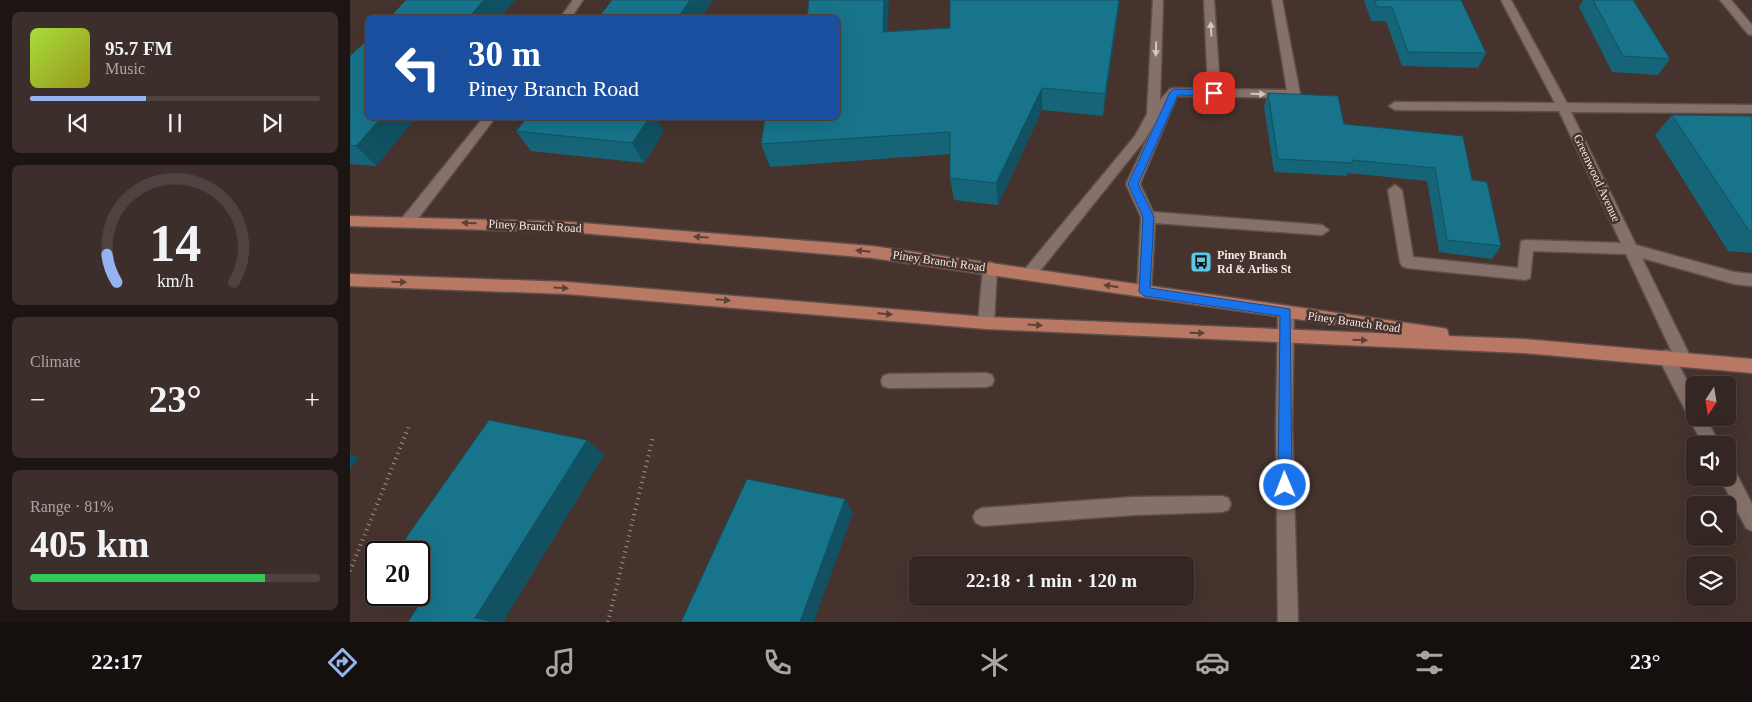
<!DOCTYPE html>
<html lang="en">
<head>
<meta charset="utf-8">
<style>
  body { margin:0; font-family:"Times New Roman",serif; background:#3c2e2a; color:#f1f3f6; height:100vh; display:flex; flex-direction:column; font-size:19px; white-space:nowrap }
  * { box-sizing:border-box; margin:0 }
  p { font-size:16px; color:#a9a5a5 }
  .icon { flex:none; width:28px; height:28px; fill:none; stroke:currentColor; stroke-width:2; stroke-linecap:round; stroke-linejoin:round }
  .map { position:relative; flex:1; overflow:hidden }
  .side { display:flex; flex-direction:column; gap:12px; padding:12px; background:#1d1513; width:350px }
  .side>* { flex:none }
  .guide { position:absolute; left:15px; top:15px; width:475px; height:105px; border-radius:8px; box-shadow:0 5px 20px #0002,0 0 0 1px #4e4340; background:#1a4fa0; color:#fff; overflow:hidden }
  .needle { width:32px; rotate:192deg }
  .controls { position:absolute; left:1336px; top:376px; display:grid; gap:10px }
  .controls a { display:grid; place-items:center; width:50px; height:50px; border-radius:8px; background:#342622; box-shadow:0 5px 20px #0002,0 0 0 1px #4e4340; font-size:25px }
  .speed { position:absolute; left:15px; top:541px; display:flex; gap:10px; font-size:25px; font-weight:700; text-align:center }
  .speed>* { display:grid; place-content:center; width:65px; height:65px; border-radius:50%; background:#342622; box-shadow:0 5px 20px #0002,0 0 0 1px #4e4340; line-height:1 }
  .speed .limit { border:2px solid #111; border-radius:8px; background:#fff; color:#111 }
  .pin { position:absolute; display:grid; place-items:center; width:42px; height:42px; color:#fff; margin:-21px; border-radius:10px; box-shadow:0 2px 8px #0006 }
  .me { position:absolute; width:55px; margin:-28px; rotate:359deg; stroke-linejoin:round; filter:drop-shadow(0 0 4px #0008) }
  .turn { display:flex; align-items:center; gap:18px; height:105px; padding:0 20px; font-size:22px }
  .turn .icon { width:65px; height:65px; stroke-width:2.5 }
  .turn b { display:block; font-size:35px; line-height:42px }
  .big { font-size:38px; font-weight:700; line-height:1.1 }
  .side .widget { flex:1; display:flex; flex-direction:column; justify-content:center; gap:8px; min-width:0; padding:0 18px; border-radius:8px; background:#3c2e2a }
  .side .dial { align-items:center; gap:0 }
  .dial svg { height:130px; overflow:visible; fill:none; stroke:#4e4340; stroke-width:7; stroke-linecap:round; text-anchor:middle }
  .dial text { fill:#f1f3f6; stroke:none }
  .song { display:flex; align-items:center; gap:15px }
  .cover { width:60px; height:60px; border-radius:8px; background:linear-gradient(135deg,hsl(80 70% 55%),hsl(60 70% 35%)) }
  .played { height:5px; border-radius:2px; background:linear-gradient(90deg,#95b2f1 40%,#4e4340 40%) }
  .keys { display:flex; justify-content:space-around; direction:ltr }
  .heat { display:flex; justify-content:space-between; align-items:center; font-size:28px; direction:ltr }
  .charge { height:8px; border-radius:4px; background:linear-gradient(90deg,#34c759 81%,#4e4340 0) }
  .trip { position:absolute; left:559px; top:556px; width:285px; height:50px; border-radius:8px; background:#342622; box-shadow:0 5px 20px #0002,0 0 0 1px #4e4340; font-weight:700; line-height:50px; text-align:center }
  .tab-bar { display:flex; height:80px; justify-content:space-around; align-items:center; background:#150f0e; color:#a9a5a5 }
  .tab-bar .icon { width:35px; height:35px }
  .tab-bar .current { color:#95b2f1 }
  .tab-bar b { font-size:22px; color:#f1f3f6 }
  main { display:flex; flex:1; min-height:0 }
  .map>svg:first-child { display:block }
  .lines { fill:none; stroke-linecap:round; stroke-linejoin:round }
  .minor-casing { stroke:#5f4f4b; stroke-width:3 }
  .major-casing { stroke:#5f4f4b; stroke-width:3 }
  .path { stroke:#a0908c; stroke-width:4; stroke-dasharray:1 4.5; stroke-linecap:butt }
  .minor { fill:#86716a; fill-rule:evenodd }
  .major { fill:#b97864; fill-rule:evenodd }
  .wall { fill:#156478 }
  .shaded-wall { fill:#115161 }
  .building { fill:#18748b; stroke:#115161 }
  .oneway { fill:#d3c4bf }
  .oneway2 { fill:#5d4138 }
  .route { fill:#1a73e8; stroke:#114b97 }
  .labels { text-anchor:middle; stroke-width:5; stroke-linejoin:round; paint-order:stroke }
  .street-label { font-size:12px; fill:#f4e7e4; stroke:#46332d }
  .poi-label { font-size:12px; font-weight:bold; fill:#f4e7e4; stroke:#46332d; text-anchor:start }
</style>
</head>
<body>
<main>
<section class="side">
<div class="widget">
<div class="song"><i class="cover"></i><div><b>95.7 FM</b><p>Music</p></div></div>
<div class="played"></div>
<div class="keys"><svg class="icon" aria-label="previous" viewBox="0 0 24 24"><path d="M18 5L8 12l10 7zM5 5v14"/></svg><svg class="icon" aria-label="pause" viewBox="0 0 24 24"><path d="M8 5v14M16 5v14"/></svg><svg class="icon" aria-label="next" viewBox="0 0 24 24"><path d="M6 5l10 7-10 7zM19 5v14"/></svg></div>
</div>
<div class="widget dial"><svg viewBox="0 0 100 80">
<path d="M14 69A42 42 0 1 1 86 69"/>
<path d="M14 69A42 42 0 0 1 8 52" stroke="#95b2f1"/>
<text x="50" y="56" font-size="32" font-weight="700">14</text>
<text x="50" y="72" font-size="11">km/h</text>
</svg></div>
<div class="widget"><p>Climate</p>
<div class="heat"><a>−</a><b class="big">23°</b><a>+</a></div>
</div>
<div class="widget"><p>Range · 81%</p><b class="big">405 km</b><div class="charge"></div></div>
</section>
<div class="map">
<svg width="1402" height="622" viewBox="0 0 1402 622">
  <rect width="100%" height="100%" fill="#46332d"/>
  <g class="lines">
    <g class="minor-casing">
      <path id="minor" d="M223 0H233L221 18H210Z
        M803 0H813L810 100 820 89 824 88 858 89 854 0H864L870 89 937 90 922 0H932L950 94 944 98 827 96 790 184 803 212 972 225 979 230 972 235 805 223 801 292 799 296H789L787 292 791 217 776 184 805 123 794 141 685 277H675L673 273 675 269 785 136 797 114Z
        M1151 0H1161L1217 103 1402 105V113L1221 112 1286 245 1384 272 1402 274V286L1384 284 1292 258 1341 358 1339 363 1333 365 1327 363 1276 254 1183 251 1180 278 1175 280 1057 268 1052 266 1050 262 1038 190 1045 185 1052 190 1063 257 1168 268 1171 241 1176 240 1271 243 1209 111 1045 110 1039 106 1045 102 1205 103Z
        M1370 0H1381L1402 25V35L1398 34Z
        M133 118H145L63 225H53L51 221 53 217Z
        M640 262 645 264 647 268 644 323 641 327 636 329 631 327 628 323 633 268 635 264Z
        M936 306 941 308 944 312 942 426 948 622H928L926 426 928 312 931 308Z
        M1316 350 1322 352 1345 396V418H1356L1370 445H1353L1308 357 1310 352Z
        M636 373 642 375 644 380 642 385 636 387 539 388 533 386 531 381 533 376 539 374Z
        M1378 467 1384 469 1402 504V531L1396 528 1370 478H1378Z
        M872 496 878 498 881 504 878 510 872 512 784 515 632 526 626 523 623 517 626 511 632 508 784 497Z"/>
    </g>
    <g class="major-casing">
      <path id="major" d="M0 216 219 222 522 246 1092 328 1097 329 1099 336 1173 339 1402 359V373L1173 353 636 329 217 294 0 286V274L217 282 636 317 1050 334 522 258 219 232 0 226Z"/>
    </g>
    <path class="path" d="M0 571 59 426
      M258 622 303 437"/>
    <use href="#minor" class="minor"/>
    <use href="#major" class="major"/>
  </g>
  <path class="wall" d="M600 0H770L753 116 692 110 648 205 604 200 600 178V154L420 167 411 144 488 118 538 31 600 28Z
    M1014 0H1111L1136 53 1128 68 1052 66 1036 21H1021Z
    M1233 0H1283L1320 59 1308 75 1262 72 1229 7Z
    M0 56 18 118H66L26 166 0 164Z
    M918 93 994 124 1122 180 1151 246 1142 259 1089 252 1077 181 998 173 997 176 924 172 914 107Z
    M1322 115 1402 116V253L1378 251 1305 135Z
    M166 131H314L294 163 181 151Z
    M237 440 254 455 68 607 47 602 30 595H69Z"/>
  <path class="shaded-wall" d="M134 0H165L150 18H118Z
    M340 0H363L351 18H328Z
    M534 0H539L537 54 533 32Z
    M769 0H770L753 116 755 94Z
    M692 88V110L648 205 646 183Z
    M31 118H66L26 166 6 146Z
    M299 118H307L314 131 294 163 282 143Z
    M237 440 254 455 153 622H136L125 618Z
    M0 453 9 458 0 469Z
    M495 499 503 513 464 622H450Z"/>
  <path class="building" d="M56 0H134L118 18H39Z
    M262 0H340L328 18H248Z
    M459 0H534L533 32 600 28V0H769L755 94 692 88 646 183 600 178V132L411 144 415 118H488V18H457Z
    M1024 0H1111L1136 53 1058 52 1042 7H1027Z
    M1243 0H1283L1320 59 1273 56Z
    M18 39V118H31L6 146 0 145V56Z
    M918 93 988 96 994 124 1113 136 1122 180 1137 182 1151 246 1097 240 1085 168 1002 160 1003 163 928 159Z
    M1322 115 1402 116V232H1400Z
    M177 118H299L282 143 166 131Z
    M139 420 237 440 125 618 144 622H58L70 603 36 595H69V552H46Z
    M397 479 495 499 450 622H331Z
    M26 580V593L19 591Z"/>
  <defs><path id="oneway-solid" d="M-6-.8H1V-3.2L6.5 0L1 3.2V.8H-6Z" transform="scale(1.25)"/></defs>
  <g class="oneway">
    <use href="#oneway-solid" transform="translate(861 29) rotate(-93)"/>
    <use href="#oneway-solid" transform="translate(806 49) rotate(92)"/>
    <use href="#oneway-solid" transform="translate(908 94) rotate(1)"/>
  </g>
  <g class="oneway2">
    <use href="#oneway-solid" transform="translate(119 223) rotate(-178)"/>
    <use href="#oneway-solid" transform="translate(351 237) rotate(-176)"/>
    <use href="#oneway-solid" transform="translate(513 251) rotate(-174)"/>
    <use href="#oneway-solid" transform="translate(49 282) rotate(2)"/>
    <use href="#oneway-solid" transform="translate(761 286) rotate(-171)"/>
    <use href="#oneway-solid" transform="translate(211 288) rotate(3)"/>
    <use href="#oneway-solid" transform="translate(373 300) rotate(5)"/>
    <use href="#oneway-solid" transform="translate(535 314) rotate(5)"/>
    <use href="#oneway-solid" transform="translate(685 325) rotate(3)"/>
    <use href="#oneway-solid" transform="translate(847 333) rotate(2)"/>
    <use href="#oneway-solid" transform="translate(1010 340) rotate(2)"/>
  </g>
  <path class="route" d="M824 89 864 90 868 93 864 96 828 95 788 184 804 217 800 288 940 309 942 485 940 489 935 491 930 489 928 485 930 316 794 296 789 292 793 217 778 184 820 92Z"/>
  <defs>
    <g id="bus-square" transform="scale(1.125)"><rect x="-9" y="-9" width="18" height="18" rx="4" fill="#5bc8e7" stroke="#46332d"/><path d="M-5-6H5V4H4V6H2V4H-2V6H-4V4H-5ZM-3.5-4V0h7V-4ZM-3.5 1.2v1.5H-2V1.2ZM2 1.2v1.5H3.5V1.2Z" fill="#111"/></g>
  </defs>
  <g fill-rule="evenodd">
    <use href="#bus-square" x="851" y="262"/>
  </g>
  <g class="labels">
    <g class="street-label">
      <text transform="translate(1247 178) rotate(65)" y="4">Greenwood Avenue</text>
      <text transform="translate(185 226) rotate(3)" y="4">Piney Branch Road</text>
      <text transform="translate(589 261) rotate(8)" y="4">Piney Branch Road</text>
      <text transform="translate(1004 322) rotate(8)" y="4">Piney Branch Road</text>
    </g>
    <g class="poi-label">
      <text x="867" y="259">Piney Branch<tspan x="867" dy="14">Rd &amp; Arliss St</tspan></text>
    </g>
  </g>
</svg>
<div class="controls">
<a><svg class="needle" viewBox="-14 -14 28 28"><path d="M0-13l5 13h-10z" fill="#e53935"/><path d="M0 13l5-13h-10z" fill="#a9a5a5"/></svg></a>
<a><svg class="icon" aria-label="sound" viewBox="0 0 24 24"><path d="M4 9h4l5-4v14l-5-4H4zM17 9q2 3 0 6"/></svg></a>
<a><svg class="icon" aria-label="search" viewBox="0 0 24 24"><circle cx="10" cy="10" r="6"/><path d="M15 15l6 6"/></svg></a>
<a><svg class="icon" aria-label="layers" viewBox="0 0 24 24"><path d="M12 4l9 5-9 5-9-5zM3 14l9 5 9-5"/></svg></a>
</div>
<div class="speed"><div class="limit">20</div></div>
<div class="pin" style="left:864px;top:93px;background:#d93025"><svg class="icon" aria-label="arrive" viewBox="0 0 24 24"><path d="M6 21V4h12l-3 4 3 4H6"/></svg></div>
<svg class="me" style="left:935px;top:485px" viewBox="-20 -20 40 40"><circle r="17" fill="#1a73e8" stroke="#fff" stroke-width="3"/><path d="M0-11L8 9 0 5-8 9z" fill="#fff"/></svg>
<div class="trip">22:18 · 1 min · 120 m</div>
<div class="guide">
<div class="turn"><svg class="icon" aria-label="left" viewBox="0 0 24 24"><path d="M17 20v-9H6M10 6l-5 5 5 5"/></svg><div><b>30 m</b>Piney Branch Road</div></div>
</div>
</div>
</main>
<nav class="tab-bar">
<b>22:17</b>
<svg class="icon current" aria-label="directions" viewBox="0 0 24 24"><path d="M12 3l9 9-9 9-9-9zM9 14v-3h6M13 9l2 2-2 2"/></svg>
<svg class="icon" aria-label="music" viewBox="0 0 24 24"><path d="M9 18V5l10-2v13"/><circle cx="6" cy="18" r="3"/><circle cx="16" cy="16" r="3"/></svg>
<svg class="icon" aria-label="phone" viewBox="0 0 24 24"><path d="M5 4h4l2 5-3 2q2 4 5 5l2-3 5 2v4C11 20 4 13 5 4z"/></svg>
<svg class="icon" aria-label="climate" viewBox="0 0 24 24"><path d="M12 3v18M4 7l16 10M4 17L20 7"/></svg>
<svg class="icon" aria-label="car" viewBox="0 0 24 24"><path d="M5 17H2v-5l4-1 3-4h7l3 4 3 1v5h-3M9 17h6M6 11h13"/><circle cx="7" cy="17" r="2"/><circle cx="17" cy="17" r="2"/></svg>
<svg class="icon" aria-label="filters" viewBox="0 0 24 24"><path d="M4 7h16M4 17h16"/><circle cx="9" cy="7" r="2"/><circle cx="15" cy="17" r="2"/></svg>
<b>23°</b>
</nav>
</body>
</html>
